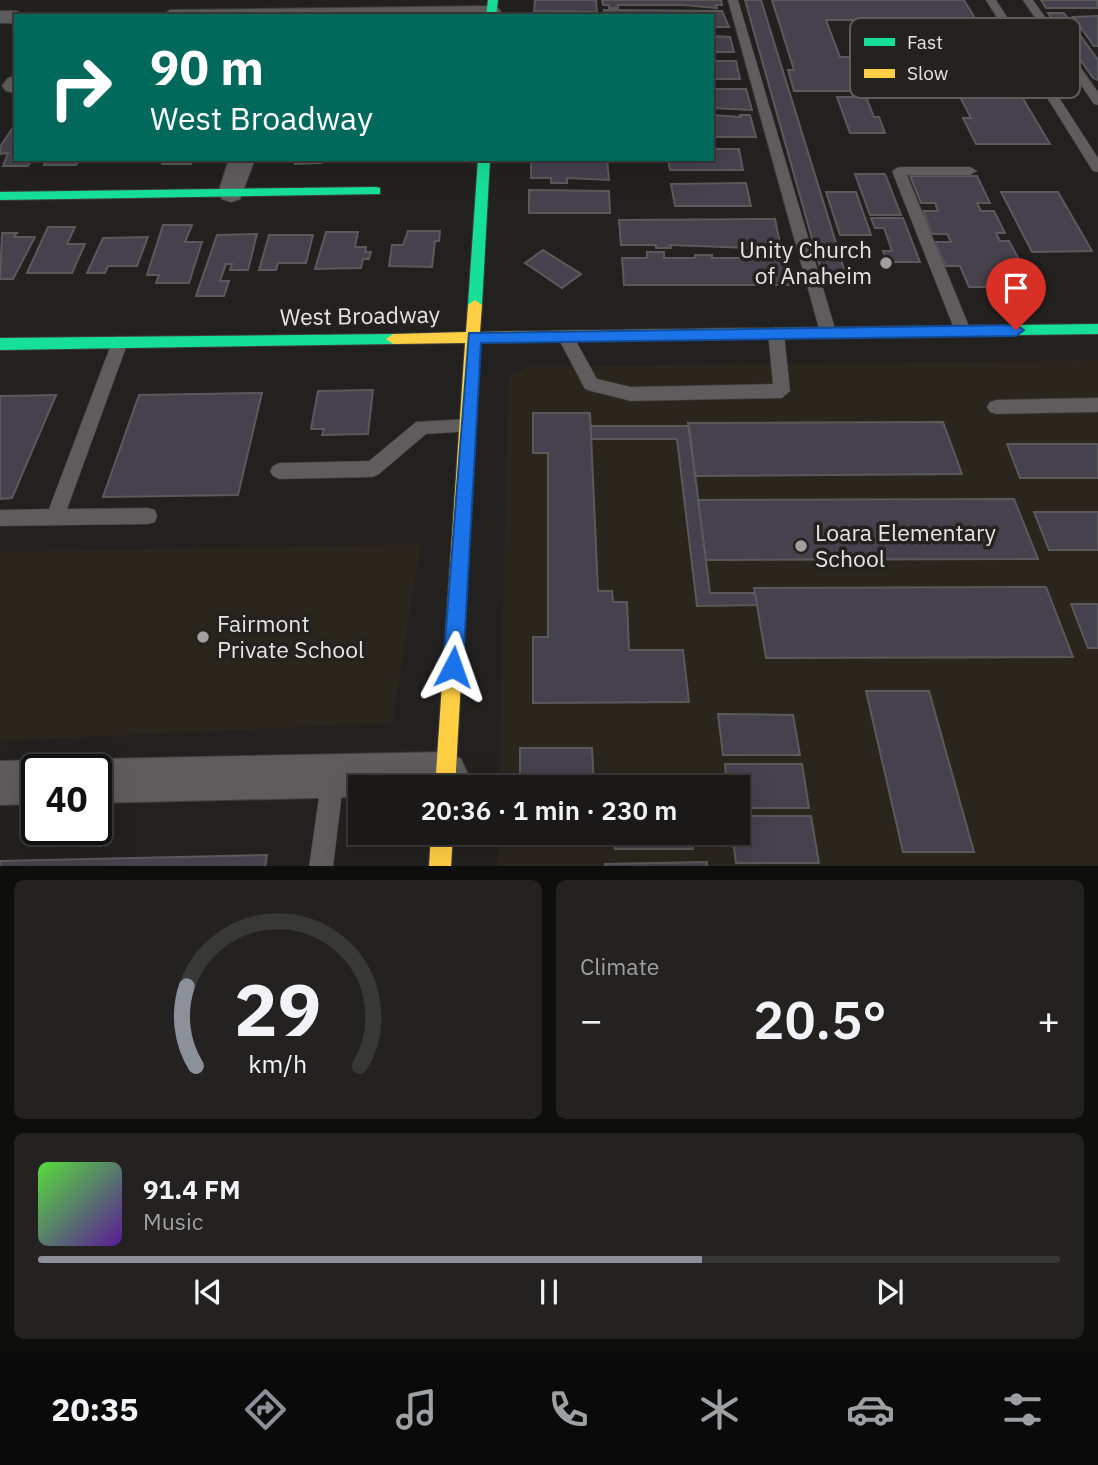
<!DOCTYPE html>
<html lang="en">
<head>
<meta charset="utf-8">
<style>
  body { margin:0; font-family:"IBM Plex Sans",sans-serif; background:#232221; color:#f1f3f6; height:100vh; display:flex; flex-direction:column; font-size:26px; white-space:nowrap }
  * { box-sizing:border-box; margin:0 }
  p { font-size:23px; color:#9fa0a2 }
  .icon { flex:none; width:38px; height:38px; fill:none; stroke:currentColor; stroke-width:2; stroke-linecap:round; stroke-linejoin:round }
  .map { position:relative; height:866px; overflow:hidden }
  .sheet { display:flex; flex-direction:column; gap:14px; padding:14px; background:#0e0e0d; flex:1 }
  .sheet>* { flex:none }
  .top-card { position:absolute; left:14px; top:14px; width:700px; height:147px; border-radius:0px; box-shadow:0 7px 28px #0002,0 0 0 2px #383837; background:#00695c; color:#fff; overflow:hidden }
  .speed { position:absolute; left:21px; top:754px; display:flex; gap:14px; font-size:35px; font-weight:700; text-align:center }
  .speed>* { display:grid; place-content:center; width:91px; height:91px; border-radius:50%; background:#1a1918; box-shadow:0 7px 28px #0002,0 0 0 2px #383837; line-height:1 }
  .speed .limit { border:4px solid #111; border-radius:10px; background:#fff; color:#111 }
  .pin { position:absolute; display:grid; place-items:center; width:60px; height:60px; color:#fff; margin:-72px -30px; border-radius:50% 50% 50% 0; rotate:-45deg; box-shadow:0 0 7px #0007 }
  .pin .icon { rotate:45deg }
  .me { position:absolute; width:77px; margin:-38px; rotate:4deg; stroke-linejoin:round; filter:drop-shadow(0 0 5px #0008) }
  .turn { display:flex; align-items:center; gap:24px; height:147px; padding:0 21px; font-size:32px }
  .turn .icon { width:91px; height:91px; stroke-width:2.5 }
  .turn b { display:block; font-size:49px; line-height:60px }
  .big { font-size:52px; font-weight:600; line-height:1.1 }
  .sheet .tile { flex:1; display:flex; flex-direction:column; justify-content:center; gap:10px; min-width:0; padding:0 24px; border-radius:10px; background:#232221 }
  .sheet .dial { align-items:center; gap:0 }
  .dial svg { height:182px; overflow:visible; fill:none; stroke:#383837; stroke-width:7; stroke-linecap:round; text-anchor:middle }
  .dial text { fill:#f1f3f6; stroke:none }
  .song { display:flex; align-items:center; gap:21px }
  .cover { width:84px; height:84px; border-radius:10px; background:linear-gradient(135deg,hsl(110 70% 55%),hsl(270 70% 35%)) }
  .played { height:7px; border-radius:4px; background:linear-gradient(90deg,#8c9099 65%,#383837 65%) }
  .keys { display:flex; justify-content:space-around; direction:ltr }
  .heat { display:flex; justify-content:space-between; align-items:center; font-size:38px; direction:ltr }
  .sheet .tiles { flex:1; display:grid; gap:14px; grid-template-columns:1fr 1fr }
  .tile:last-child { grid-column:span 2 }
  .trip { position:absolute; left:348px; top:775px; width:402px; height:70px; border-radius:0px; background:#1a1918; box-shadow:0 7px 28px #0002,0 0 0 2px #383837; font-weight:600; line-height:70px; text-align:center }
  .menu { display:flex; height:112px; justify-content:space-around; align-items:center; background:#0a0a0a; color:#9fa0a2 }
  .menu .icon { width:49px; height:49px }
  .menu .current { color:#8c9099 }
  .menu b { font-size:32px; color:#f1f3f6 }
  .map>svg:first-child { display:block }
  .built { fill:#2a261e }
  .building { fill:#45414d; stroke:#5a5a5a; stroke-width:2; fill-rule:evenodd }
  .lines { fill:none; stroke-linecap:round; stroke-linejoin:round }
  .lane-casing { stroke:#3f3f3d; stroke-width:1 }
  .street-casing { stroke:#3f3f3d; stroke-width:2 }
  .fast-casing { stroke:#3f3f3d; stroke-width:2 }
  .slow-casing { stroke:#3f3f3d; stroke-width:2 }
  .lane { fill:#5e5c5c; fill-rule:evenodd }
  .street { fill:#5e5c5c; fill-rule:evenodd }
  .fast { fill:#16e098; fill-rule:evenodd }
  .slow { fill:#ffcf43; fill-rule:evenodd }
  .route { fill:#1a73e8; stroke:#114b97; stroke-width:2 }
  .poi-dot { fill:#a1a09e; stroke:#23221f; stroke-width:2.5 }
  .labels { text-anchor:middle; stroke-width:7; stroke-linejoin:round; paint-order:stroke }
  .poi-label { font-size:23px; fill:#e5e5e2; stroke:#23221f; text-anchor:start }
  .street-label { font-size:23px; fill:#e5e5e2; stroke:#23221f }
  .key { fill:#23221f; stroke:#5d5c5a; stroke-width:2 }
  .key-label { font-size:19px; fill:#e5e5e2 }
</style>
</head>
<body>
<div class="map">
<svg width="1098" height="867" viewBox="0 0 1098 867">
  <rect width="100%" height="100%" fill="#222120"/>
  <path class="built" d="M1098 360V866L497 867 498 833H738V788L499 787 508 384 511 375 528 367Z
    M421 544 392 723 0 741V552Z"/>
  <path class="building" d="M535 0H596L597 12 534 11Z
    M602 0H721L722 5H716L717 8 684 5H618V8H609V5H603Z
    M745 0H761L849 285H825Z
    M772 0H964L1050 144H976L963 118H971L957 91H794L788 70H794ZM826 20H921L926 30 912 34V41L923 48 936 49 940 57H840Z
    M1041 0H1097L1098 8H1046Z
    M604 10 722 11 729 27H712V16H603Z
    M1048 13H1064L1098 60V80L1093 78Z
    M1098 16V46H1094L1073 17Z
    M712 36 730 37 734 52H712Z
    M712 61H736L740 79H712Z
    M712 89H746L752 110 712 108Z
    M837 97H866L874 117H879L885 133H850Z
    M712 115 741 117 740 115H750L756 137H712Z
    M12 129H16V159H32L28 166H3L8 153 0 154V147Z
    M712 149H739L743 170H670L668 159H712Z
    M47 159H97L79 161 76 165H44Z
    M164 159H193L191 164H162Z
    M297 159H322L321 163 295 164Z
    M531 159H607L609 180 567 178V183H551V178H531Z
    M855 174H885L901 215H870Z
    M910 176H977L990 203H977L981 211H994L1005 233H996L1000 241H1009L1034 287H969L960 266H945L935 242H951L947 234H932L923 211H938L935 203H921Z
    M746 183 751 206H675L671 184Z
    M529 190 609 191 610 213H529Z
    M826 192H856L871 235H840Z
    M1001 192H1058L1092 251 1032 252Z
    M871 218H903L920 262H887L883 251H892L884 228H875Z
    M775 219 781 248H772L771 244 749 245V248L670 245 671 248H656V245H621L619 220Z
    M163 225H192L185 242H202L189 283H156L159 275H147Z
    M48 227H75L67 244H85L72 273H27Z
    M408 231H440L439 241H435L432 267 389 266 392 245H403Z
    M326 232H358L355 247H366L365 252H371L369 259H363L361 268 315 269Z
    M2 233H17L14 237H35L13 279H0Z
    M257 234 248 270H230L232 264H226L220 281H229L224 296H196L217 235Z
    M269 235H313L306 263H278L276 270H259Z
    M148 237 137 266H108L105 273H87L103 238Z
    M543 250 581 274 562 288 525 263Z
    M647 252H664V258H695V255H712V258H785L792 285H624L622 258H647Z
    M373 390 368 434 322 435 324 429H311L318 391Z
    M262 393 238 495 103 497 139 395Z
    M56 395 12 498 0 499V396Z
    M533 413H590L598 591H612L613 602H627L629 650H683L689 702 533 703V637H548V453H533Z
    M943 422 962 474 695 476 688 423Z
    M591 426H689L710 593H755L757 605 697 606 677 439H591Z
    M1007 444H1098V478H1020Z
    M1014 499 1038 559 706 560 698 500Z
    M1034 512H1098V550H1049Z
    M1046 587 1073 657 766 658 754 588Z
    M1071 604H1098V648H1088Z
    M866 691H929L974 852H903Z
    M718 714 793 715 800 755H723Z
    M520 748H592L594 786 604 788H525L526 780H520Z
    M725 764H802L809 808H738V788H727Z
    M738 816H811L819 863H736L732 833H738Z
    M519 833H606V844L519 845Z
    M614 833H691L693 849H615Z
    M267 855 265 867H0V861Z
    M707 862V867H605V864Z"/>
  <g class="lines">
    <g class="lane-casing">
      <path id="lane" d="M728 0H738L836 332 828 338 820 332Z
        M986 0H996L1098 158V172L1093 171Z
        M1023 0H1033L1098 92V105L1094 104Z
        M899 167H970L977 171 970 175H907L971 331 969 335H957L955 331 892 171Z
        M776 327 784 333 790 391 782 398 631 401 591 391 585 389 557 336 559 332H571L597 379 631 387 773 384 768 333Z
        M120 336 128 342 67 509 148 508 155 510 157 516 155 522 148 524 0 526V510L49 509 112 342Z
        M1098 398V412L996 414 990 412 987 407 990 402 996 400Z
        M468 419 474 421 477 426 474 431 426 434 379 474 373 477 279 479 273 476 270 471 273 466 279 463 369 461 416 422Z
        M333 765 341 768 344 776 333 867H309L322 776 325 768Z"/>
    </g>
    <g class="street-casing">
      <path id="street" d="M491 6 498 8 501 12 499 16H160L170 10Z
        M0 11H16L26 16H16V23H0Z
        M16 76V93L6 91 2 86 8 78Z
        M229 159H255L240 199 231 202 222 199 218 193Z
        M446 752 461 759 468 774 462 788H360V797L96 803V770H79L81 766 96 759Z
        M37 760 54 770H37V804L0 805V761Z"/>
    </g>
    <g class="fast-casing">
      <path id="fast" d="M488 0H498L496 16H486Z
        M478 159H490L482 305 475 310 468 305Z
        M376 187 380 188V194L0 200V192Z
        M1098 324V334L772 338 765 333 772 328Z
        M393 334 400 339 393 344 0 350V338Z"/>
    </g>
    <g class="slow-casing">
      <path id="slow" d="M475 300 482 305 480 332 772 328 779 333 772 338 480 343 455 788H435L465 343 393 344 386 339 393 334 466 332 468 305Z
        M431 833H453L451 867H429Z"/>
    </g>
    <use href="#lane" class="lane"/>
    <use href="#street" class="street"/>
    <use href="#fast" class="fast"/>
    <use href="#slow" class="slow"/>
  </g>
  <path class="route" d="M1016 325 1024 330 1016 336 481 343 463 667 460 674 453 677 446 674 443 667 469 333Z"/>
  <g class="poi-dot">
    <circle cx="886" cy="263" r="7"/>
    <circle cx="801" cy="546" r="7"/>
    <circle cx="203" cy="637" r="7"/>
  </g>
  <g class="labels">
    <g class="poi-label">
      <text x="872" y="258" text-anchor="end">Unity Church<tspan x="872" dy="26">of Anaheim</tspan></text>
      <text x="815" y="541">Loara Elementary<tspan x="815" dy="26">School</tspan></text>
      <text x="217" y="632">Fairmont<tspan x="217" dy="26">Private School</tspan></text>
    </g>
    <g class="street-label">
      <text transform="translate(360 316) rotate(-1)" y="8">West Broadway</text>
    </g>
  </g>
  <rect x="850" y="18" width="230" height="80" rx="10" class="key"/>
  <rect x="864" y="38" width="31" height="8" fill="#16e098"/>
  <rect x="864" y="69" width="31" height="9" fill="#ffcf43"/>
  <g class="key-label">
    <text x="907" y="49">Fast</text>
    <text x="907" y="80">Slow</text>
  </g>
</svg>
<div class="speed"><div class="limit">40</div></div>
<div class="pin" style="left:1016px;top:330px;background:#d93025"><svg class="icon" aria-label="arrive" viewBox="0 0 24 24"><path d="M6 21V4h12l-3 4 3 4H6"/></svg></div>
<svg class="me" style="left:453px;top:667px" viewBox="-20 -20 40 40"><path d="M0-17L14 15 0 8-14 15z" fill="#1a73e8" stroke="#fff" stroke-width="4"/></svg>
<div class="trip">20:36 · 1 min · 230 m</div>
<div class="top-card">
<div class="turn"><svg class="icon" aria-label="right" viewBox="0 0 24 24"><path d="M7 20v-9h11M14 6l5 5-5 5"/></svg><div><b>90 m</b>West Broadway</div></div>
</div>
</div>
<section class="sheet">
<div class="tiles">
<div class="tile dial"><svg viewBox="0 0 100 80">
<path d="M14 69A42 42 0 1 1 86 69"/>
<path d="M14 69A42 42 0 0 1 10 34" stroke="#8c9099"/>
<text x="50" y="56" font-size="32" font-weight="700">29</text>
<text x="50" y="72" font-size="11">km/h</text>
</svg></div>
<div class="tile"><p>Climate</p>
<div class="heat"><a>−</a><b class="big">20.5°</b><a>+</a></div>
</div>
<div class="tile">
<div class="song"><i class="cover"></i><div><b>91.4 FM</b><p>Music</p></div></div>
<div class="played"></div>
<div class="keys"><svg class="icon" aria-label="previous" viewBox="0 0 24 24"><path d="M18 5L8 12l10 7zM5 5v14"/></svg><svg class="icon" aria-label="pause" viewBox="0 0 24 24"><path d="M8 5v14M16 5v14"/></svg><svg class="icon" aria-label="next" viewBox="0 0 24 24"><path d="M6 5l10 7-10 7zM19 5v14"/></svg></div>
</div>
</div>
</section>
<nav class="menu">
<b>20:35</b>
<svg class="icon current" aria-label="directions" viewBox="0 0 24 24"><path d="M12 3l9 9-9 9-9-9zM9 14v-3h6M13 9l2 2-2 2"/></svg>
<svg class="icon" aria-label="music" viewBox="0 0 24 24"><path d="M9 18V5l10-2v13"/><circle cx="6" cy="18" r="3"/><circle cx="16" cy="16" r="3"/></svg>
<svg class="icon" aria-label="phone" viewBox="0 0 24 24"><path d="M5 4h4l2 5-3 2q2 4 5 5l2-3 5 2v4C11 20 4 13 5 4z"/></svg>
<svg class="icon" aria-label="climate" viewBox="0 0 24 24"><path d="M12 3v18M4 7l16 10M4 17L20 7"/></svg>
<svg class="icon" aria-label="car" viewBox="0 0 24 24"><path d="M5 17H2v-5l4-1 3-4h7l3 4 3 1v5h-3M9 17h6M6 11h13"/><circle cx="7" cy="17" r="2"/><circle cx="17" cy="17" r="2"/></svg>
<svg class="icon" aria-label="filters" viewBox="0 0 24 24"><path d="M4 7h16M4 17h16"/><circle cx="9" cy="7" r="2"/><circle cx="15" cy="17" r="2"/></svg>
</nav>
</body>
</html>
